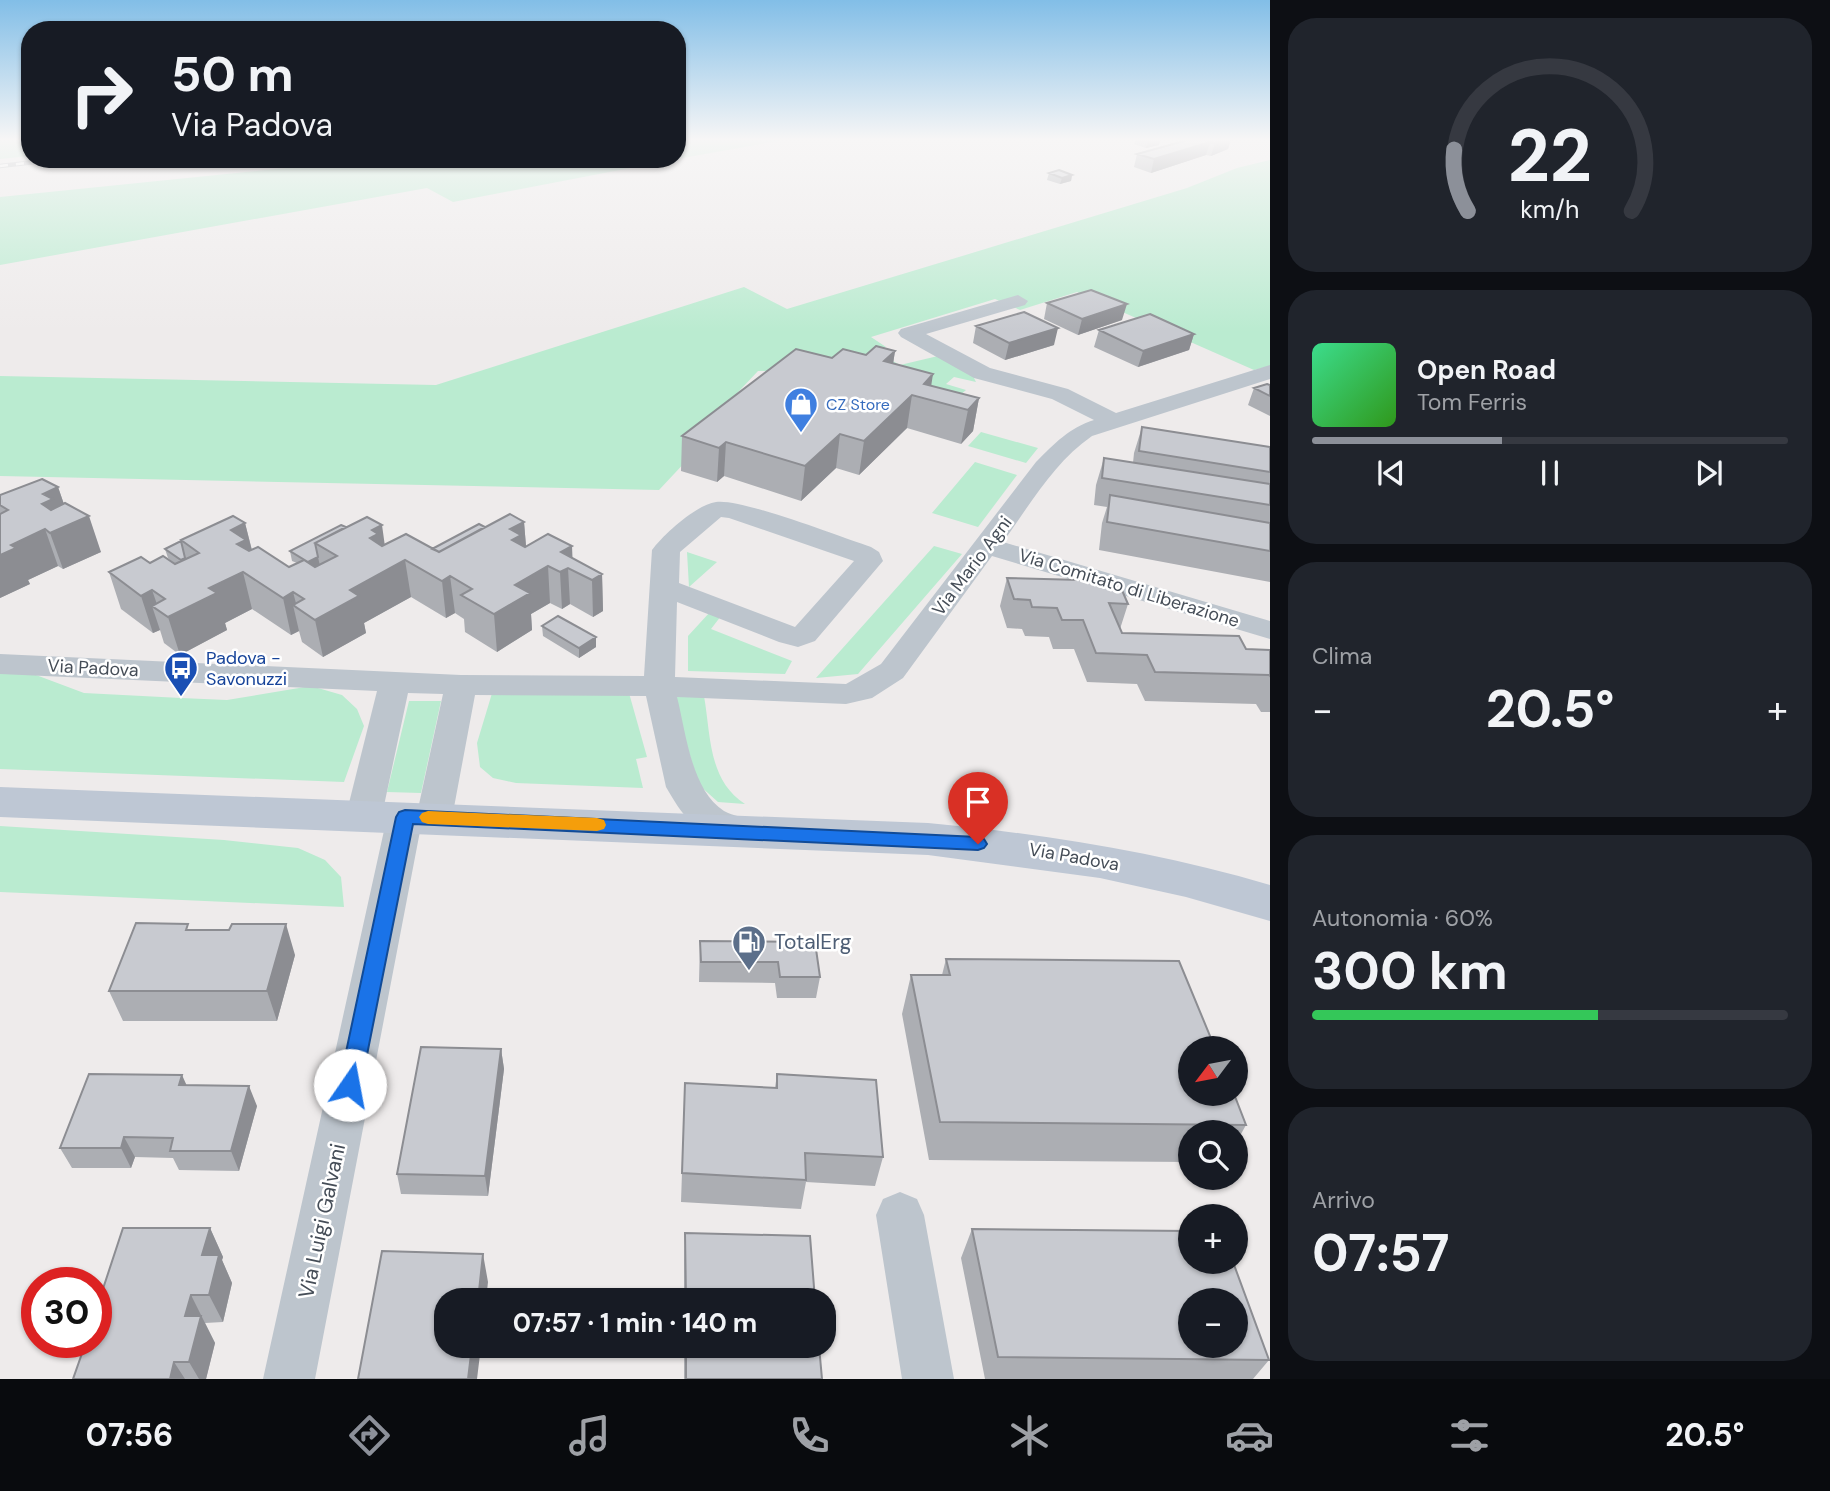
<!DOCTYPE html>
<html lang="it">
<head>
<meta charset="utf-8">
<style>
  body { margin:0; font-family:"DM Sans",sans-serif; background:#20242c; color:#f1f3f6; height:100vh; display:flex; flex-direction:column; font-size:26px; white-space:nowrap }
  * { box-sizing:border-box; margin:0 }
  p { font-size:23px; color:#9ea1a6 }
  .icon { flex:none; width:38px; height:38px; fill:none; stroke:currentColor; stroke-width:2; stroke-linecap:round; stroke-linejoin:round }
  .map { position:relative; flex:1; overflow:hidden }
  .details { display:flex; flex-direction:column; gap:18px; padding:18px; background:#0d0f14; width:560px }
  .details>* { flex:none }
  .hud { position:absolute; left:21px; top:21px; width:665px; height:147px; border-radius:28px; box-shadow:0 2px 5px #0004; background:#171b24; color:#f1f3f6; overflow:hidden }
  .needle { width:46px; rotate:238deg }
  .fabs { position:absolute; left:1178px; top:1036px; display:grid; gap:14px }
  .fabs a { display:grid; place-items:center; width:70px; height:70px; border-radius:50%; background:#171b24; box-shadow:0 2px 5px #0004; font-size:35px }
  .speed { position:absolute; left:21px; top:1267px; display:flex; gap:14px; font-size:35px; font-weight:700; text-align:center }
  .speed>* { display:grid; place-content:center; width:91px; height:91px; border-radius:50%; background:#171b24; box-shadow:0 2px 5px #0004; line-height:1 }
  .speed .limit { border:10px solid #d22; background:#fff; color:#111 }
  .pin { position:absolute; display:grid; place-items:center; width:60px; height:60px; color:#fff; margin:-72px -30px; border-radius:50% 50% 50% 0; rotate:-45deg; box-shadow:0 0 7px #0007 }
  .pin .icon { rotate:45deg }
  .me { position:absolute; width:77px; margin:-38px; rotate:12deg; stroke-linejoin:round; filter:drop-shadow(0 0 5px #0008) }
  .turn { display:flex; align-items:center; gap:24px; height:147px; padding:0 35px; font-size:32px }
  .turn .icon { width:91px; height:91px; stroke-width:2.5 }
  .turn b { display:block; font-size:49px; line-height:60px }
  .big { font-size:52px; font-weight:700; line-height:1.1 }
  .details .card { flex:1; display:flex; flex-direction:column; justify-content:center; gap:10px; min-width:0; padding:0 24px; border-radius:28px; background:#20242c }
  .details .dial { align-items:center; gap:0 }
  .dial svg { height:182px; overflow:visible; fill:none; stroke:#363941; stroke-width:7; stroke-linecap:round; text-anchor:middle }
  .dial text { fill:#f1f3f6; stroke:none }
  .song { display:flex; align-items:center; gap:21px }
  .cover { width:84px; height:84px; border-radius:10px; background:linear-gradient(135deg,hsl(150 70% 55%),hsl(110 70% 35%)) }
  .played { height:7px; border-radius:4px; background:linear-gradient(90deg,#8c9099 40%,#363941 40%) }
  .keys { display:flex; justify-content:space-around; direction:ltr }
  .heat { display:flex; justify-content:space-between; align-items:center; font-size:38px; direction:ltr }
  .charge { height:10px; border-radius:5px; background:linear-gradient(90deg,#34c759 60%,#363941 0) }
  .trip { position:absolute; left:434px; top:1288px; width:402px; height:70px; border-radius:28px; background:#171b24; box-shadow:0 2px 5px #0004; font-weight:700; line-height:70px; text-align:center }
  .dock { display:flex; height:112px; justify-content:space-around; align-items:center; background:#090b0e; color:#9ea1a6 }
  .dock .icon { width:49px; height:49px }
  .dock .on { color:#8c9099 }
  .dock b { font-size:32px; color:#f1f3f6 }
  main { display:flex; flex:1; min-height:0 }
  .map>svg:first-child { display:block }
  .green { fill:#baebd0 }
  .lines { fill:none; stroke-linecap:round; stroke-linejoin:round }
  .minor { fill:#bdc5cd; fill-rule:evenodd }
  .secondary { fill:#bec7d4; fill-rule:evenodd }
  .rail-casing { stroke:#aeb0b6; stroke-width:4.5 }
  .rail { stroke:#fff; stroke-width:2.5; stroke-dasharray:8; stroke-linecap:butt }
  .wall { fill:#acaeb3 }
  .shaded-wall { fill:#8c8d92 }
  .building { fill:#c8cad0; stroke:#8c8d92; stroke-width:2; fill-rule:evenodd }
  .route { fill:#1a73e8; stroke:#114b97; stroke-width:2 }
  .slow { fill:#f59e0b }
  .labels { text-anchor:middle; stroke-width:5; stroke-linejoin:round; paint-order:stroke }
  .far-shop-label { font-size:16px; fill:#366cbe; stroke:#fff; text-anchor:start }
  .street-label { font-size:18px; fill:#454d57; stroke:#fff }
  .transit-label { font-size:18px; fill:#164399; stroke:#fff; text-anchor:start }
  .near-service-label { font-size:21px; fill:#4e5e75; stroke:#fff; text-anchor:start }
  .near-street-label { font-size:21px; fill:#454d57; stroke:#fff }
</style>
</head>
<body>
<main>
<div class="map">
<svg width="1270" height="1379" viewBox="0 0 1270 1379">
  <rect width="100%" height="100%" fill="#eeebeb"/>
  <path class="green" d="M8 139H30V156L0 159V141Z
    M789 139 677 159V140Z
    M374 159H677L453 202 427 188 0 265V197Z
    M1270 160V366L1254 370 1077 292 1020 310 995 299 871 337 886 347 875 351 900 365 938 356 972 374 976 382 954 377 946 384 966 390 959 396 830 371H758L708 424 719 426 659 490 0 476V376L436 385 744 287 787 309 1187 188 1237 168Z
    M981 432 1038 448 1026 463 968 446Z
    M975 462 1017 475 978 527 932 513Z
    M934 546 962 554 858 674 816 678Z
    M687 552 717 562 689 587Z
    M710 612 721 616 711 629 792 661 785 674 688 671V636Z
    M0 671 28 672 84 693 181 698 227 700 311 686 342 695 357 709 364 726 344 782 0 769Z
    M493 690 629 693 647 757 636 759 643 788 516 783 493 778 480 767 477 743Z
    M671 694 704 696C711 736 708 780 745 804L718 802 699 785Z
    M409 701H441L421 793 387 792Z
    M0 826 224 840 298 848 325 860 341 877 344 907 0 892Z"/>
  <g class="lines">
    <path class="minor" d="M1018 295 1028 301 1025 305 926 334 990 368 1068 389 1116 413 1270 365V379L1092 436C1054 462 1029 506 1003 542L1270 621V639L992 556 903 678 872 698 846 704 677 697C686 732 691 790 724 811 733 816 746 818 756 821L761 830 756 839C743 843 736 841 723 837 690 827 683 816 666 787L646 696 475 695 452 818 447 827 434 831 421 826 315 1379H263L387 817 392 808 405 804 418 809 443 694 408 693 382 815 377 824 364 828 351 824 346 815 377 691 0 674V654L461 675 644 676 652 550C664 534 696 505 716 502 741 498 840 537 871 547L879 552 883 561 815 641 798 647 779 642 677 602 675 677 846 684 881 664 1036 462C1055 443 1069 428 1094 420L1052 399 974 378 901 337 898 333 901 329ZM721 517 729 518 854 561 795 627 679 583 680 552Z
      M900 1192 917 1199 924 1215 954 1379H902L876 1215 883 1199Z"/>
    <path class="secondary" d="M0 787 928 823C1044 834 1158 852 1270 885V921L1186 897 1100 878 928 855 0 817Z"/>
    <g class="rail-casing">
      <path id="rail" d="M0 166 62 159"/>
    </g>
    <use href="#rail" class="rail"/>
  </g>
  <path class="wall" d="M1135 139H1160L1159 145 1146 148 1134 144Z
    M1191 139H1231L1228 149 1211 156 1206 155 1151 173 1134 167 1137 154Z
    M1049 173 1072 175 1071 181 1060 184 1047 180Z
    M1047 303 1122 320 1078 335 1044 319Z
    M976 326 1054 345 1005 360 973 343Z
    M1099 330 1194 334 1189 350 1138 367 1094 347Z
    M895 351 893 364 932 386 979 398 973 431 961 444 907 428 859 475 836 468 801 501 724 476 717 482 681 471 682 436 832 358 866 355Z
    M1270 385V416L1248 405 1254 388Z
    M1142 427 1270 447V582L1099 550 1102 523 1107 507 1094 505 1096 485 1104 458 1133 463 1134 453Z
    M58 487 64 504 101 552 63 569 58 566 28 580 30 584 0 598V495Z
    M524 522 526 546H572V558L602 574 603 611 593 617 570 604 562 609 550 603 531 614 532 630 497 652 465 632 464 619 455 613 446 618 411 597 364 623 366 633 323 657 302 642 299 631 291 635 252 609 225 623 227 630 180 655 164 643 160 630 153 633 121 609 109 572 150 563 175 564 168 558 165 549 181 541 245 523 252 550 289 567 297 563 292 561 290 551 341 525 385 545 432 549 485 527Z
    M1007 578 1128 604 1120 629 1122 633 1246 649 1270 650V712H1261L1256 704 1145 701 1137 684 1087 682 1074 649H1053L1049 637 1025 636 1022 629 1007 628 1000 606Z
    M542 626 596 637V647L579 658 543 636Z
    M190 930H229L295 955 277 1021H123L109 991Z
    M700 941 815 942 820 977 816 998H777L775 983 699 982Z
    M946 959 1246 1125 1236 1143V1132H1190V1162L929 1160 902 1014 911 975H942Z
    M501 1049 504 1069 488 1196 401 1194 397 1174Z
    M777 1074 883 1157 875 1186 806 1182 801 1209 681 1202 685 1083 775 1088Z
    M187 1085 257 1106 239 1171 179 1170 173 1158 135 1157 131 1168H72L60 1148Z
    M210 1228 223 1257 222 1260 232 1283 223 1322 205 1323 215 1343 206 1379H73Z
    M972 1229 1269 1360 1253 1379H985L961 1258Z
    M685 1233 815 1300H684V1261Z
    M684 1346H819L822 1379H684Z"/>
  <path class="shaded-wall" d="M1157 139H1160L1159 145 1146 148 1148 141Z
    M1224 139H1231L1228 149 1211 156 1215 143Z
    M1210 142 1206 155 1151 173 1154 159Z
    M1072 175 1071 181 1060 184 1062 178Z
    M1127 304 1122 320 1078 335 1082 319Z
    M1058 328 1054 345 1005 360 1009 343Z
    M1194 334 1189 350 1138 367 1143 351Z
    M895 351 890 383 884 361Z
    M933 374 929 400 924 384Z
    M912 395 907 428 859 475 864 441Z
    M979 398 973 431 961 444 968 410Z
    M840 434 836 468 801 501 805 466Z
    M726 442 724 476 717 482 719 448Z
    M58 487 70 522 89 516 101 552 63 569 50 533 42 504 43 494Z
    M524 522 527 558 514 565 510 529Z
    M245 523 254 559 242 565 231 530Z
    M382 525 387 561 370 538 372 530Z
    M45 529 58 566 28 580 30 584 0 598V555L11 545Z
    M572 546 573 570 568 568 570 604 562 609 560 572 561 552Z
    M318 557 320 566 310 572 308 562Z
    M405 560 411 597 364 623 366 633 323 657 315 620 350 590Z
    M548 566 550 603 531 614 532 630 497 652 494 614 515 585Z
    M243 572 252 609 225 623 227 630 180 655 168 617 209 588Z
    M602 574 603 611 593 617 592 580Z
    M450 576 455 613 446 618 442 581Z
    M152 590 159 610 152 606 160 630 153 633 141 596Z
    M293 592 297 607 293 605 299 631 291 635 283 598Z
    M596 637V647L579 658V648Z
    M286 924 295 955 277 1021 267 991Z
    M501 1049 504 1069 488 1196 485 1176Z
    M182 1075 191 1095 179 1085Z
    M249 1086 257 1106 239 1171 231 1151Z
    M124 1137 135 1157 131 1168 121 1148Z
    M210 1228 223 1257 222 1260 232 1283 223 1322 209 1295 202 1255Z
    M483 1254 488 1282 486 1300H478Z
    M191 1295 215 1343 206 1379H199L189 1362 185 1316Z
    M472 1346H481L477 1379H468Z
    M174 1362 185 1379H170Z"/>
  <path class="building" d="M1191 139H1224L1215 143 1210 142 1154 159 1137 154Z
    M1059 170 1072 175 1062 178 1049 173Z
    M1091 290 1127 304 1082 319 1047 303Z
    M1024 312 1058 328 1009 343 976 326Z
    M1150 314 1194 334 1143 351 1099 330Z
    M876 346 895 351 884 361 933 374 924 384 979 398 968 410 912 395 864 441 840 434 805 466 726 442 719 448 682 436 796 349 832 358 843 349 866 355Z
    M1267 384 1270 385V396L1254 388Z
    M1142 427 1270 447V472L1139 451Z
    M1104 458 1270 484V505L1102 478Z
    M42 479 58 487 43 494 53 499 42 504 51 510 65 503 89 516 50 533 45 529 11 545 16 548 0 555V514L8 510 0 505V495Z
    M1110 495 1270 523V551L1107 522Z
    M510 514 524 522 510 529 521 535 512 540 525 547 548 534 572 546 561 552 602 574 592 580 568 568 560 572 548 566 515 585 530 593 494 614 461 595 472 589 450 576 442 581 405 560 350 590 359 596 315 620 293 605 304 599 293 592 283 598 243 572 209 588 217 593 168 617 152 606 165 599 152 590 141 596 109 572 141 557 150 563 163 556 175 564 199 553 181 540 233 516 245 523 231 530 246 540 237 544 249 551 258 547 289 567 304 560 315 567 337 556 315 543 367 517 382 525 372 530 378 534 370 538 382 546 406 534 439 552Z
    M479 524 485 527 439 552 432 549Z
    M341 525 346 527 315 543 318 557 308 562 290 551Z
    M181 541 185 558 181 560 165 549Z
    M1007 578 1118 581 1128 604 1109 603 1122 633 1239 636 1246 649 1270 650V676L1269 675 1155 672 1147 655 1096 653 1083 620H1062L1057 608 1032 607 1030 600 1014 599Z
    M558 616 596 637 579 648 542 626Z
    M136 923 188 924 186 930H229L232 924H286L267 991H109Z
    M700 941 815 942 820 977H780L778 962H701Z
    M946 959 1179 961 1215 1048H1190V1094H1234L1246 1125 940 1122 911 975H950Z
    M421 1047 501 1049 485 1176 397 1174Z
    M89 1074 182 1075 179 1085 249 1086 231 1151H170L173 1138 124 1137 121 1148H60Z
    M777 1074 876 1080 883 1157 805 1153 806 1180 682 1173 685 1083 777 1088Z
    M123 1228H210L202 1255H219L209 1295H191L185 1316H201L189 1362H174L170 1379H73L86 1342H96V1310Z
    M972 1229 1190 1231V1262H1233L1269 1360 998 1357ZM1190 1300H1236V1346H1190Z
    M685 1233 810 1236 815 1300H686Z
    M382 1251 483 1254 478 1300H446V1346H472L468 1379H358Z
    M686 1346H819L822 1379H686Z"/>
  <linearGradient id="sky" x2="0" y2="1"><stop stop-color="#82bee7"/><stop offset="0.42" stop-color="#f7f6f6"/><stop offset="1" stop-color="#f7f6f6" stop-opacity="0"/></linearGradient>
  <rect width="1270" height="332" fill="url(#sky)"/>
  <path class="route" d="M405 810 978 837 984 839 987 844 984 848 978 850 413 824 361 1085 358 1092 350 1094 342 1092 339 1085 396 817 399 812Z"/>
  <path class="slow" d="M428 811 597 818 604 820 606 825 604 829 597 831 428 824 422 822 419 817 422 813Z"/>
  <defs>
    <g id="shop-pin" transform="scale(1.75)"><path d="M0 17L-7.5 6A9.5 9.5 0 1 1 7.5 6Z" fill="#3f7fe0" stroke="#fff"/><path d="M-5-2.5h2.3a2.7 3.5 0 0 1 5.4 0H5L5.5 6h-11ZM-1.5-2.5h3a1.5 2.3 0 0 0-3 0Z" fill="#fff"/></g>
    <g id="bus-pin" transform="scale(1.75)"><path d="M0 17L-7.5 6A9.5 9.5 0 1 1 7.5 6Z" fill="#1a4fb4" stroke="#fff"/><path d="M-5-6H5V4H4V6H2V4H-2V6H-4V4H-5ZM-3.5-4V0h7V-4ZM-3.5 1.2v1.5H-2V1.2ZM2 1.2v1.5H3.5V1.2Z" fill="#fff"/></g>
    <g id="fuel-pin" transform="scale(1.75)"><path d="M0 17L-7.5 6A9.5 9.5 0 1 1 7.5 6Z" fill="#5c6f8a" stroke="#fff"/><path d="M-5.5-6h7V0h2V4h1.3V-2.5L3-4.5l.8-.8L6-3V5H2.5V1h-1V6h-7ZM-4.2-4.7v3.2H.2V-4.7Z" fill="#fff"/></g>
  </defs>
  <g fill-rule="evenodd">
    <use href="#shop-pin" x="801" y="404"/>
    <use href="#bus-pin" x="181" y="668"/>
    <use href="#fuel-pin" x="749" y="942"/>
  </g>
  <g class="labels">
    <g class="far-shop-label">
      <text x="826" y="410">CZ Store</text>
    </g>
    <g class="street-label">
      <text transform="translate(972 566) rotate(-53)" y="6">Via Mario Agni</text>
      <text transform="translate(1129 588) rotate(17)" y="6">Via Comitato di Liberazione</text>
      <text transform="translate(93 668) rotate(3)" y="6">Via Padova</text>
      <text transform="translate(1074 857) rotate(10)" y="6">Via Padova</text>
    </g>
    <g class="transit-label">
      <text x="206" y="664">Padova -<tspan x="206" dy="21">Savonuzzi</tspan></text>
    </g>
    <g class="near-service-label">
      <text x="774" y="949">TotalErg</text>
    </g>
    <g class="near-street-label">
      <text transform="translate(322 1221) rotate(-78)" y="7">Via Luigi Galvani</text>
    </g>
  </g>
</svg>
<div class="fabs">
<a><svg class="needle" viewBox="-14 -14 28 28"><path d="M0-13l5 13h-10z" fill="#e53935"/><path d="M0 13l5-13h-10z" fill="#9ea1a6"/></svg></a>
<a><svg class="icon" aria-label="search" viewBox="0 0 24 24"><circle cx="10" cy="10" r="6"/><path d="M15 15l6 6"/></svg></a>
<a>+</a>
<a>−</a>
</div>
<div class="speed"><div class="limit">30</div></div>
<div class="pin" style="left:978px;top:844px;background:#d93025"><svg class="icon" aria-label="arrive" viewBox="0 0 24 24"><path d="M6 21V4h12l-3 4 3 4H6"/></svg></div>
<svg class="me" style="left:350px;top:1085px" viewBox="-20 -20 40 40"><circle r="19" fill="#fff"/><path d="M0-13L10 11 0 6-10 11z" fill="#1a73e8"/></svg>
<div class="trip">07:57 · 1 min · 140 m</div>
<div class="hud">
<div class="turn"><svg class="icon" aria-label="right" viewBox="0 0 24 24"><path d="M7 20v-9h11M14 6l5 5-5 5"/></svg><div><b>50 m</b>Via Padova</div></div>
</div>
</div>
<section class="details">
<div class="card dial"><svg viewBox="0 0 100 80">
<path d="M14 69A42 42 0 1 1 86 69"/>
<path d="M14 69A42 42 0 0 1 8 42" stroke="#8c9099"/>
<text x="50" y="56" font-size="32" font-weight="700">22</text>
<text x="50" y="72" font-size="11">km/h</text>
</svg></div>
<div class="card">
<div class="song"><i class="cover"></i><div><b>Open Road</b><p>Tom Ferris</p></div></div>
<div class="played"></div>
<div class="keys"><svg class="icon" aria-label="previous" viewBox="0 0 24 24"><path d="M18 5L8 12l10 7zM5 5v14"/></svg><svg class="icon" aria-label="pause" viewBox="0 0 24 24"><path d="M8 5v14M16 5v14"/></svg><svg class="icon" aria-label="next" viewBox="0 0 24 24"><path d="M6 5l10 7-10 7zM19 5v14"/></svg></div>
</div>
<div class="card"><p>Clima</p>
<div class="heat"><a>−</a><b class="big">20.5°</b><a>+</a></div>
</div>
<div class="card"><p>Autonomia · 60%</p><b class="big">300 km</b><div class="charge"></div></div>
<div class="card"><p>Arrivo</p><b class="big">07:57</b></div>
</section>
</main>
<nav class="dock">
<b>07:56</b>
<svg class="icon on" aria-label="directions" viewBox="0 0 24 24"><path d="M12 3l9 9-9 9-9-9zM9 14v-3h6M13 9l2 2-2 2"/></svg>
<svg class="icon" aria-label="music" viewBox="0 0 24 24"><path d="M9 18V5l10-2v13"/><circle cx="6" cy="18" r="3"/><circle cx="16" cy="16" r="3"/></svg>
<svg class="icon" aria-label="phone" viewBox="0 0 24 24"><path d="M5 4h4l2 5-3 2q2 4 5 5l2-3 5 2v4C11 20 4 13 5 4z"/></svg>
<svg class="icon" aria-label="climate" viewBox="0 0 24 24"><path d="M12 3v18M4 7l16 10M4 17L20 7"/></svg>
<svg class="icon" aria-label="car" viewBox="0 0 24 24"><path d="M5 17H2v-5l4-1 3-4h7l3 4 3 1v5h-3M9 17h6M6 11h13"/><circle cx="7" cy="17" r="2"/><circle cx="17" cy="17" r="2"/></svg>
<svg class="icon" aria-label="filters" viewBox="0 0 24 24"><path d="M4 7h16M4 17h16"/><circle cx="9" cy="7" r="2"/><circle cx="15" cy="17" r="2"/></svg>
<b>20.5°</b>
</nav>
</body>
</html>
